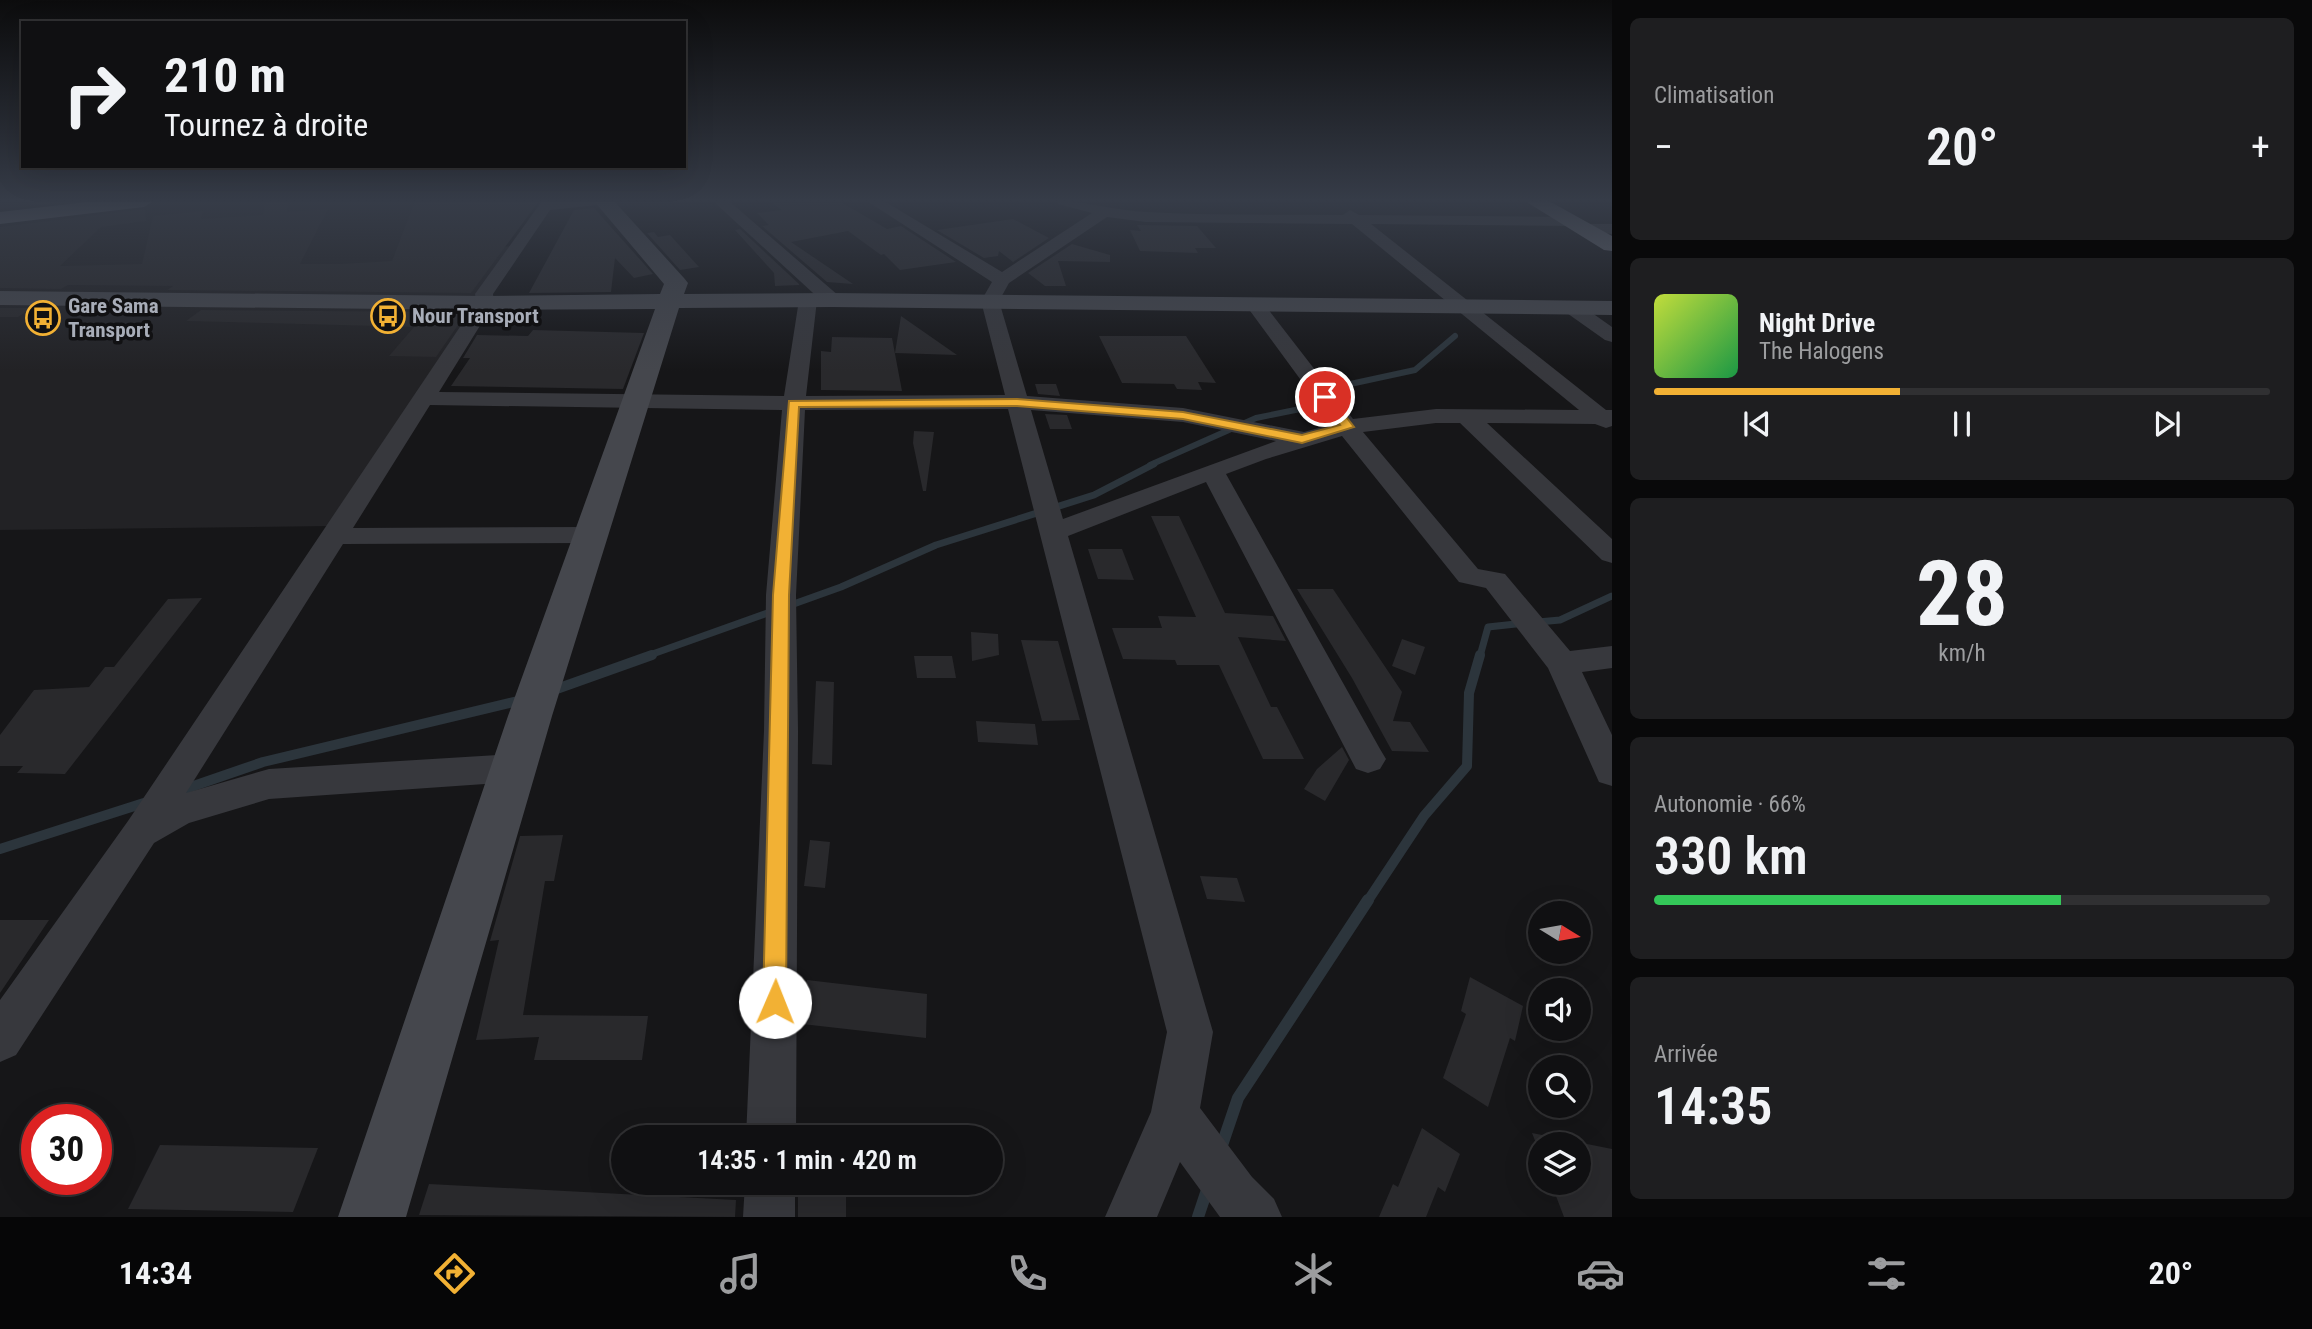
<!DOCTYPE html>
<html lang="fr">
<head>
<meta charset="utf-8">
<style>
  body { margin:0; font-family:"Roboto Condensed",sans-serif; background:#1e1e20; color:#f1f3f6; height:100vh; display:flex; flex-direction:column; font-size:26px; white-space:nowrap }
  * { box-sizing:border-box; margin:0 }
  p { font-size:23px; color:#9c9d9f }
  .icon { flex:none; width:38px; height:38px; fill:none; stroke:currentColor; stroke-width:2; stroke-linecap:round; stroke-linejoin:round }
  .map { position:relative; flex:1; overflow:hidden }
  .details { display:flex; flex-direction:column; gap:18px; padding:18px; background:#09090a; width:700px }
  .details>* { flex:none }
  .banner { position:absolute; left:21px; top:21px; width:665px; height:147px; border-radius:0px; box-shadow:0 7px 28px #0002,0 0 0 2px #303032; background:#101012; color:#f1f3f6; overflow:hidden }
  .needle { width:46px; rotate:101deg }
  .controls { position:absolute; left:1528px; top:901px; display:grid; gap:14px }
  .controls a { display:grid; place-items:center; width:63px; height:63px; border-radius:50%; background:#101012; box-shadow:0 7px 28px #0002,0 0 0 2px #303032; font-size:35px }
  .speed { position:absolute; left:21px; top:1104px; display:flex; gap:14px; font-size:35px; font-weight:700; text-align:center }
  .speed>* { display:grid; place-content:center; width:91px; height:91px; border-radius:50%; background:#101012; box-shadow:0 7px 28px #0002,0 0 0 2px #303032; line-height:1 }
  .speed .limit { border:10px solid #d22; background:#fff; color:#111 }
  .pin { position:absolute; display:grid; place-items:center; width:60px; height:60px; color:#fff; margin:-30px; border:4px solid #fff; border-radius:50%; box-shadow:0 2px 7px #0007 }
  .me { position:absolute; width:77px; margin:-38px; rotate:1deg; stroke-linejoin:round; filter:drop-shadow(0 0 5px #0008) }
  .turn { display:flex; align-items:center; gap:24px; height:147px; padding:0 28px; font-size:32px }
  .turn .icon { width:91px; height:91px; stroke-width:2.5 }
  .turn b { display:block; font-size:49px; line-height:60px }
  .big { font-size:52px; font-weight:600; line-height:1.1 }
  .details .tile { flex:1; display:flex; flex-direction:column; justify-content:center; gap:10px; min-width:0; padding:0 24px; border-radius:10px; background:#1e1e20 }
  .details .dial { align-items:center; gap:0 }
  .dial b { font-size:91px; line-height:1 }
  .song { display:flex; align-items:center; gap:21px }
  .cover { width:84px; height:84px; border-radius:10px; background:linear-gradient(135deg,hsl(70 70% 55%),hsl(140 70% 35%)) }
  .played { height:7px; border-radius:4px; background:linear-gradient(90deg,#f2b134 40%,#303032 40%) }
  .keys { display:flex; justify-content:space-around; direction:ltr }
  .heat { display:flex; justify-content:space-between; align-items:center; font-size:38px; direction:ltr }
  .charge { height:10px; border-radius:5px; background:linear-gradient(90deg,#34c759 66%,#303032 0) }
  .trip { position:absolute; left:611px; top:1125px; width:392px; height:70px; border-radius:35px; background:#101012; box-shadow:0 7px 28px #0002,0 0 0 2px #303032; font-weight:600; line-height:70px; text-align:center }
  .tabs { display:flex; height:112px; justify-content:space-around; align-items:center; background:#060607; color:#9c9d9f }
  .tabs .icon { width:49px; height:49px }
  .tabs .current { color:#f2b134 }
  .tabs b { font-size:32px; color:#f1f3f6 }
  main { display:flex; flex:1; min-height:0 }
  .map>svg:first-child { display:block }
  .built { fill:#222225 }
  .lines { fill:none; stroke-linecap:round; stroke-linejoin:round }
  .stream-far3 { stroke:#2c353c; stroke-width:6 }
  .stream-far2 { stroke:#2c353c; stroke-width:7 }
  .stream-far1 { stroke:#2c353c; stroke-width:10 }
  .stream { stroke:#2c353c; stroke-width:12 }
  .building { fill:#29292c }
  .street { fill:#37383d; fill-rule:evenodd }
  .secondary { fill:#45474d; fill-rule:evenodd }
  .highway { fill:#63666e; fill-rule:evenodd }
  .route { fill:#f2b134; stroke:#9d7322; stroke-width:2 }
  .labels { text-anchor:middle; stroke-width:7; stroke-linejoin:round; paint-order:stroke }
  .far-poi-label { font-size:21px; font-weight:bold; fill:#a8adb8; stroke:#111113; text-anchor:start }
</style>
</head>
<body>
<main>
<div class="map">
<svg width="1612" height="1217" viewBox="0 0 1612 1217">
  <rect width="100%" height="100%" fill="#161618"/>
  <path class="built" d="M0 201H469L457 250 514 246 331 526 0 530Z"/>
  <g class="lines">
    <path class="stream-far3" d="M1150 465 1256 418 1310 407 1341 386 1415 370 1455 336"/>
    <path class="stream-far2" d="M788 606 841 587 936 545 1094 495 1154 464
      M1538 622 1560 620 1612 596
      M647 656 776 610
      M1480 656 1488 627 1525 623"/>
    <path class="stream-far1" d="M551 691 652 655
      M179 791 263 762 522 700
      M0 849 147 802
      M1367 902 1424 816 1467 766 1469 693 1480 655"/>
    <path class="stream" d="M1221 1148 1238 1098 1368 900
      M1198 1217 1208 1187"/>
  </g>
  <path class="building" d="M22 201H75L0 209V203Z
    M265 201H288L287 212 328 209 300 264H341L392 261 415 201H539L471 293 167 290 173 286 68 285 61 289 0 288V227L145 209 146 221 101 227 60 266 142 264 153 216 203 211 201 219 263 215Z
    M769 201H839L887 229 901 226 956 262 900 270 884 254 881 255 848 231 791 242 853 284 827 282 762 226 769 225 757 213 782 210Z
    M594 208 653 274 634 278 615 258 611 292 529 293 574 210Z
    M1013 219 1049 238 1013 262 999 251 998 256 984 258 937 230Z
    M1137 225 1197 226 1216 248H1195L1198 253 1140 251 1130 230 1141 231Z
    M740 229 799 284V285L775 286 774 273 735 230Z
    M654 232 658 237 670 235 699 267 680 270 647 233Z
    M1072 244 1110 255V262L1058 261 1066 286H1045L1028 273Z
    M0 308H32L18 317H0Z
    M201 310 458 312 456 314 465 315 436 357 389 356 414 327 186 321Z
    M901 316 957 355 895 353Z
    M533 330 644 333 623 389 451 386 470 358H463L477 335 528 336Z
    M1099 336H1186L1216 383 1198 382 1202 390 1177 389 1174 384 1122 383Z
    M832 337 892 338 902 391 821 390V351L831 352Z
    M1035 384H1056L1060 396 1038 394Z
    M1045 414 1067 415 1072 429H1050Z
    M914 431 934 432 926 491H923L913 443Z
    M1151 516H1179L1225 613 1273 616 1286 641 1238 637 1271 707H1277L1304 759H1263L1219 665H1177L1175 660 1123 659 1112 628H1162L1158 616 1196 617Z
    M1088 549H1122L1134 580 1098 579Z
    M1297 589H1333L1402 692 1393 721 1410 722 1429 752 1392 751 1352 678Z
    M202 598 65 774 17 773 23 766H0V735L34 690 89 687 105 667H114L168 599Z
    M971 632 998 634 999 655 972 661Z
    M1402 639 1425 647 1415 675 1392 666Z
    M1021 640 1058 641 1080 720 1042 721Z
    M914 656H952L956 678H917Z
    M816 681 834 682 832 765 812 764Z
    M976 721 1035 724 1038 745 978 742Z
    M1342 747 1349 760 1325 801 1304 789 1317 769Z
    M563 835 554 881H545L523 1015 648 1016 642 1060H534L539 1037 476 1040 499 940 490 941 520 836Z
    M810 840 830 842 825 888 804 886Z
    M1200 876 1237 878 1245 902 1207 899Z
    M0 920H49L0 993Z
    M1470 977 1523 1006 1515 1041 1510 1038 1488 1107 1443 1078 1466 1014 1461 1011Z
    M807 980 927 994 926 1038 802 1024Z
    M1422 1128 1460 1154 1445 1192 1438 1187 1426 1217H1379L1393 1184 1398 1187Z
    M1532 1133 1612 1149V1217H1564L1551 1183H1578V1144H1540V1153Z
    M160 1145 318 1148 293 1212 128 1209Z
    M798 1183H846V1217H798Z
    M429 1184 736 1200 735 1217 419 1215Z"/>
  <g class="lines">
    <path class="street" d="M542 201H604L597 205 550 210 493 294 494 303 439 392 784 396 799 300 808 294 817 300 806 396 1005 395 981 301 992 282 867 201H884L1002 272 1092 213 1058 204 1056 201C1087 201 1116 211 1147 212 1212 216 1278 214 1343 215L1350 210 1359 215 1572 217 1578 219V224H1612V234L1576 231V226L1371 224 1606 410H1612V426L1606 428 1595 424 1487 423 1612 539V563L1602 560 1460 423H1436L1363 432 1478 569 1505 574 1570 651 1612 646V668L1582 672 1612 735V786L1599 782 1548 668 1486 588 1459 582 1342 436 1266 459 1226 474 1380 749 1386 759 1380 769 1368 773 1356 769 1206 482 1068 536 1213 1032 1200 1108 1252 1177 1274 1199 1282 1217H1220L1180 1162 1157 1217H1105L1151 1112 1167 1032 1008 409 805 410 796 595 798 731 796 1138H746L764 731 766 595 782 410 430 405 353 528 590 527 600 529 604 535 600 541 590 543 343 544 186 793 269 769 514 754 527 758 532 768 527 778 514 782 269 799 189 823 154 843 16 1055 0 1062V1000L128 821 476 303 475 294ZM1107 217 1146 222 1352 224 1579 410 1436 409 1353 419 1261 300 1254 298 1245 304 1333 424 1304 432 1183 408 1027 396 999 301 1009 283ZM1031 410 1183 422 1276 441 1063 519Z
      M713 201H729L839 296 841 300 839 304H825Z
      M1571 301 1578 303 1612 327V342L1605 340 1564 311 1562 307 1564 303Z
      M745 1183H795V1217H743Z"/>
    <path class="secondary" d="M594 201H614L684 278 688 283 684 294 832 293 1612 301V315L832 307 679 308 552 716 406 1217H338L508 716 655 309 485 310 0 305V291L485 296 660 294 664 284Z"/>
    <path class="highway" d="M96 201H154L144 207 0 224V212Z
      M1525 201H1549L1612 236V251L1604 250Z"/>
  </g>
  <linearGradient id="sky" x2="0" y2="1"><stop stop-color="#0c0c0d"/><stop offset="0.54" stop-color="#363c48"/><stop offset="1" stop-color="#363c48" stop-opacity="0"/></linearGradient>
  <rect width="1612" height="371" fill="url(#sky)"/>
  <path class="route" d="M1325 394 1329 395 1354 427 1302 443 1183 419 1017 406 799 407 789 595 786 1002 783 1010 775 1014 766 1010 763 1002 773 595 789 401 1017 399 1183 412 1302 435 1340 425 1319 397Z"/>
  <defs>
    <g id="bus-ring" transform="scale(1.75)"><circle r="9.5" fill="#111113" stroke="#f2b134" stroke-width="1.5"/><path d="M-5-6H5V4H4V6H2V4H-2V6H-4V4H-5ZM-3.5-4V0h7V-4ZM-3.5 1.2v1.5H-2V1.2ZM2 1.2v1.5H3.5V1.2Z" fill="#f2b134"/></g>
  </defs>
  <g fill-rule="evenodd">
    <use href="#bus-ring" x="388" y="316"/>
    <use href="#bus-ring" x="43" y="318"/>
  </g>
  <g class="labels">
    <g class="far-poi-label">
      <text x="68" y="313">Gare Sama<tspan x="68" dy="24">Transport</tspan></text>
      <text x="412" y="323">Nour Transport</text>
    </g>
  </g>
</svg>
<div class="controls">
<a><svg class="needle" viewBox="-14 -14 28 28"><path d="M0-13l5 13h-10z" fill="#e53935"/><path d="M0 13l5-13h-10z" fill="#9c9d9f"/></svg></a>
<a><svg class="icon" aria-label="sound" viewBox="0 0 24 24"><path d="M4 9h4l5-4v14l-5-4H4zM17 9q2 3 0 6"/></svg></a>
<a><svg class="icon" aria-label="search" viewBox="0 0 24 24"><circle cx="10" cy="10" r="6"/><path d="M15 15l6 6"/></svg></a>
<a><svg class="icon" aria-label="layers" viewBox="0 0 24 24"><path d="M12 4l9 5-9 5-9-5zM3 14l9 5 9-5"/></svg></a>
</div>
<div class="speed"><div class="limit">30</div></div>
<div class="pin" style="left:1325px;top:397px;background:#d93025"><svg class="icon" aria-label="arrive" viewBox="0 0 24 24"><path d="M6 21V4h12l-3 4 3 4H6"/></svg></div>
<svg class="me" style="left:775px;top:1002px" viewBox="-20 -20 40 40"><circle r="19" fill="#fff"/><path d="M0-13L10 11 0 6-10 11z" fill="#f2b134"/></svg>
<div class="trip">14:35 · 1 min · 420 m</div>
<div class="banner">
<div class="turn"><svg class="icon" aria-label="right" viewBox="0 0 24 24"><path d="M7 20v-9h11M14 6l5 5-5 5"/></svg><div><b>210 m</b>Tournez à droite</div></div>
</div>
</div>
<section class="details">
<div class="tile"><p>Climatisation</p>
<div class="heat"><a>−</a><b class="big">20°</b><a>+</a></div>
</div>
<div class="tile">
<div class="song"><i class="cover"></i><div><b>Night Drive</b><p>The Halogens</p></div></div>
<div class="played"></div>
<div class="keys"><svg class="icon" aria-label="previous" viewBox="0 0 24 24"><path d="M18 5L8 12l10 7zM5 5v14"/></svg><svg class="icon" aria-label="pause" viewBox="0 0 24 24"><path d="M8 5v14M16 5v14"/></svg><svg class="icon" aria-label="next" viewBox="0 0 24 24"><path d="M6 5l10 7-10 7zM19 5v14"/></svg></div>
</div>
<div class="tile dial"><b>28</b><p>km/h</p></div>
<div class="tile"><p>Autonomie · 66%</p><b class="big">330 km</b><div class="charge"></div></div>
<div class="tile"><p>Arrivée</p><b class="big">14:35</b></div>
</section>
</main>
<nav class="tabs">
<b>14:34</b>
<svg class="icon current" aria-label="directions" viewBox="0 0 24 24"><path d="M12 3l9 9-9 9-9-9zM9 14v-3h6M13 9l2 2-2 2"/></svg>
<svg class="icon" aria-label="music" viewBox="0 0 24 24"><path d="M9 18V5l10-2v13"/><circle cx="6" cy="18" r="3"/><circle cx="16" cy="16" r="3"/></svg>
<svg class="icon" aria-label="phone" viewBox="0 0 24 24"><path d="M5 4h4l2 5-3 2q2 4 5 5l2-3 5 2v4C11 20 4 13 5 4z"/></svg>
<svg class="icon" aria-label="climate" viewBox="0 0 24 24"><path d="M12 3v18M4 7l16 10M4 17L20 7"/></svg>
<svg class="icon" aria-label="car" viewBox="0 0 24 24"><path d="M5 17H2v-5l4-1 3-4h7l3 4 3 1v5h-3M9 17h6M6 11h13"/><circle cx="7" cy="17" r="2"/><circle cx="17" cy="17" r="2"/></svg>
<svg class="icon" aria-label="filters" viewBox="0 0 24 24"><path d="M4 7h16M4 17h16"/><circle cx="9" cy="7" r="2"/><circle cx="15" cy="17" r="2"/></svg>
<b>20°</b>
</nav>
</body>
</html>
